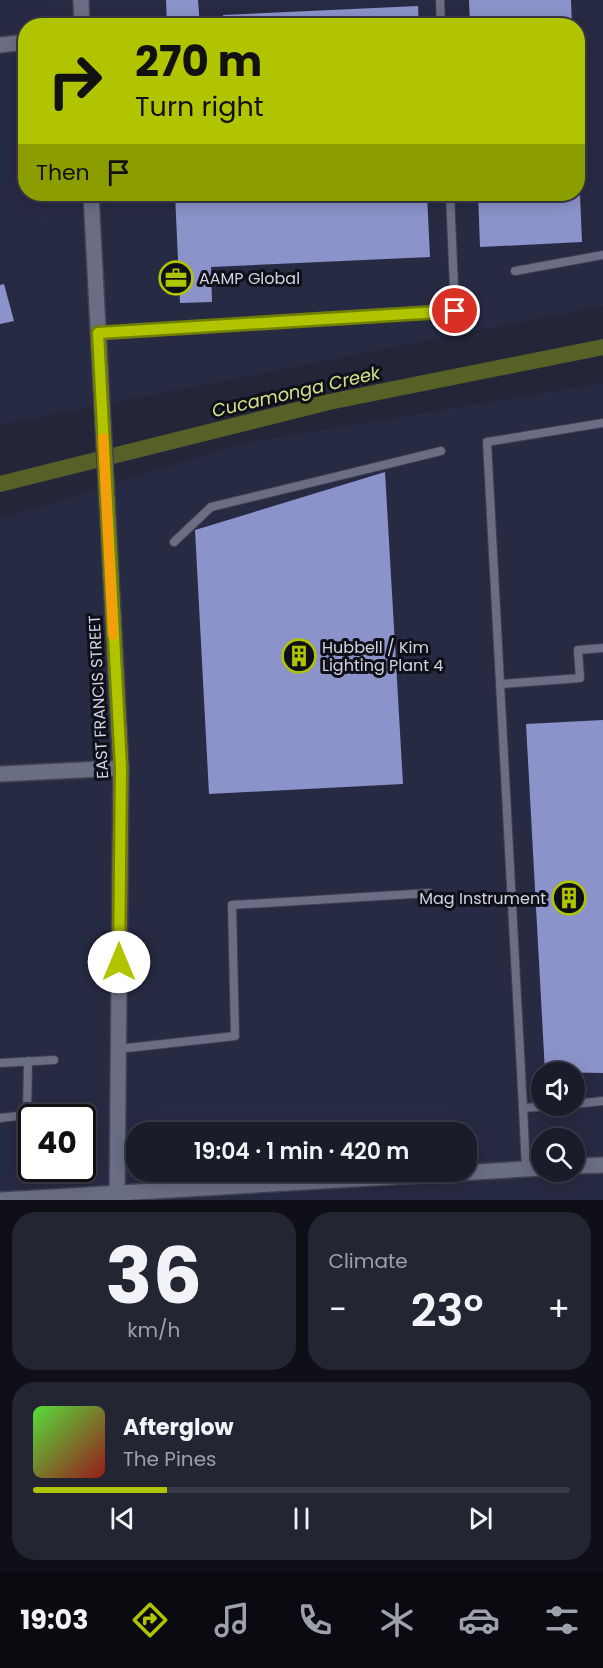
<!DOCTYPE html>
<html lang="en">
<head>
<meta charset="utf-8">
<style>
  body { margin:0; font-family:Poppins,sans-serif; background:#232532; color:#f1f3f6; height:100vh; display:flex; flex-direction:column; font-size:22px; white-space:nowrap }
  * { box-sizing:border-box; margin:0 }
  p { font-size:20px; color:#9fa1a8 }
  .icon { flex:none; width:33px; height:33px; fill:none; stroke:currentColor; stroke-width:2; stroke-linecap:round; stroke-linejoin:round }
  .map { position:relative; height:1200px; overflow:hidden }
  .drawer { display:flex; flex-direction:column; gap:12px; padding:12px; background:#0e0f17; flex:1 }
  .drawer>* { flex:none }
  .guide { position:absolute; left:18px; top:18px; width:567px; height:183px; border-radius:24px; box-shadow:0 3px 15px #0003,0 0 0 2px #383a47; background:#b0c500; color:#111; overflow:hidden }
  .buttons { position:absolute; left:531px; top:1062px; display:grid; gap:12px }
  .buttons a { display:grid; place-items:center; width:54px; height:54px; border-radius:50%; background:#1a1c2a; box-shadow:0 3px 15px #0003,0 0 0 2px #383a47; font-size:30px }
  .speed { position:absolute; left:18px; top:1104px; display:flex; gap:12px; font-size:30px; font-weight:700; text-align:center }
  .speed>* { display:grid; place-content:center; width:78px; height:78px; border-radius:50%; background:#1a1c2a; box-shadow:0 3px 15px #0003,0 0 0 2px #383a47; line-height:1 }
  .speed .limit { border:3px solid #111; border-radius:9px; background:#fff; color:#111 }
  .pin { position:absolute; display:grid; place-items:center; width:51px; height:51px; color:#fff; margin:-26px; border:3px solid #fff; border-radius:50%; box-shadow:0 2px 6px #0007 }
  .me { position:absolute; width:66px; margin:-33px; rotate:0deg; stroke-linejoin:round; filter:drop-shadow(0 0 4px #0008) }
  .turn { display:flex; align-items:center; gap:21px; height:126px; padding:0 18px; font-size:27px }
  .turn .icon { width:78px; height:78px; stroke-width:2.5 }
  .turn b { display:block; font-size:42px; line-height:51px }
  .then { display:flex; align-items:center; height:57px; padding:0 18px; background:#0003; gap:12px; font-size:22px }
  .big { font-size:45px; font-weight:600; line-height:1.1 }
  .drawer .tile { flex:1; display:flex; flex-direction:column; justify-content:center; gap:9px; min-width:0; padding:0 21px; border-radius:24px; background:#232532 }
  .drawer .dial { align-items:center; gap:0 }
  .dial b { font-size:78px; line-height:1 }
  .song { display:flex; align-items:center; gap:18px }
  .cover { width:72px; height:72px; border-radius:9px; background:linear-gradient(135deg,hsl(110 70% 55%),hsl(0 70% 35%)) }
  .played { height:6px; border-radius:3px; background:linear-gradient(90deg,#b0c500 25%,#383a47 25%) }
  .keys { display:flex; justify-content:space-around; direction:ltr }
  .heat { display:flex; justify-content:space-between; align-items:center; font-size:33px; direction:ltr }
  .drawer .tiles { flex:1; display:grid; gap:12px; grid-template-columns:1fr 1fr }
  .tile:last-child { grid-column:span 2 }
  .trip { position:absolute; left:126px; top:1122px; width:351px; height:60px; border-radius:24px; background:#1a1c2a; box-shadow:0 3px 15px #0003,0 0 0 2px #383a47; font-weight:600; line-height:60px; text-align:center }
  .tab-bar { display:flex; height:96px; justify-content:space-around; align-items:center; background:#0a0b11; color:#9fa1a8 }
  .tab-bar .icon { width:42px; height:42px }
  .tab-bar .current { color:#b0c500 }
  .tab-bar b { font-size:27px; color:#f1f3f6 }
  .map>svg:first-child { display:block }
  .built { fill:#272a43; fill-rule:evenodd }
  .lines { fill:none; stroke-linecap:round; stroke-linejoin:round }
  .canal { stroke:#576027; stroke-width:16 }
  .building { fill:#8c93ca }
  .service-casing { stroke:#404151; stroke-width:10 }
  .minor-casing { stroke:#404151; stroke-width:18 }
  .tertiary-casing { stroke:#404151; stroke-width:18 }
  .service { stroke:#6a6e84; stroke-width:8 }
  .minor { stroke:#6a6e84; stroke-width:15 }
  .tertiary { stroke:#6a6e84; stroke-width:15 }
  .route-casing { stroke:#728000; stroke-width:15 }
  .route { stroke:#b0c500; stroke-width:10 }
  .slow { stroke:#f59e0b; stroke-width:10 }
  .labels { text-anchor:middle; stroke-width:6; stroke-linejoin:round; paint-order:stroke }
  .poi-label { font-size:16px; fill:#d1d3e0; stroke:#0e0f18; text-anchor:start }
  .street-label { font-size:16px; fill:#d1d3e0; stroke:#0e0f18 }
  .water-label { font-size:18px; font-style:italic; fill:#d2e18b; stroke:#0e0f18 }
</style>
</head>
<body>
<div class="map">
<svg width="603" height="1200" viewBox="0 0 603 1200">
  <rect width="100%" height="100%" fill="#232638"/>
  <path class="built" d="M0 0H603V306L0 425ZM26 26H578V194H26Z
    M603 383V1200H0V519L239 444ZM542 1072H574V1106H542ZM32 1118H82V1168H32ZM136 1132H466V1172H136ZM542 1138H574V1172H542Z"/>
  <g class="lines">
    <path class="canal" d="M0 484 329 402 603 347"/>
  </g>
  <path class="building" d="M166 0H198L200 26H167Z
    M469 0H571L572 26H470Z
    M418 6 419 26H224L223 15Z
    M175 194H427L430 257 211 267 212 302 180 303Z
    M478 194H580L582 242 480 247Z
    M4 284 14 321 0 324V285Z
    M385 472 403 784 209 794 195 530Z
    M603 720V1073L545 1072 526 724Z"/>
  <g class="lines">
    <g class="service-casing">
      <path id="service" d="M440 0 441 26
        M515 271 603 255
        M98 333 455 311 450 194
        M174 542 211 507 441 451
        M502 684 580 678 578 650 603 648
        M118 1049 235 1036 232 905 429 893
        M0 1063 54 1060
        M574 1104 603 1101
        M551 1106 523 1108 487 442 603 423
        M523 1108 526 1169
        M0 1118 27 1115 28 1061"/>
    </g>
    <g class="minor-casing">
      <path id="minor" d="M0 45 26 42
        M0 774 121 768
        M574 1166 603 1165
        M1 1200 542 1168"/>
    </g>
    <g class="tertiary-casing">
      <path id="tertiary" d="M81 0 82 26
        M91 194 121 768 117 1200"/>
    </g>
    <use href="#service" class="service"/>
    <use href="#minor" class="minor"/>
    <use href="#tertiary" class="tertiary"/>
  </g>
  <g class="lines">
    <g class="route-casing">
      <path id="route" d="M119 962 121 768 98 333 455 311"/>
    </g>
    <use href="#route" class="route"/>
    <path class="slow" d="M103 438 113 635"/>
  </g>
  <defs>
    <g id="office-ring" transform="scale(1.725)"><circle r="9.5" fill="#0e0f18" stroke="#b0c500" stroke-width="1.5"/><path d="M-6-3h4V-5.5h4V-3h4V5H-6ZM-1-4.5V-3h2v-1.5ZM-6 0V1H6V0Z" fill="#b0c500"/></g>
    <g id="building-ring" transform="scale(1.725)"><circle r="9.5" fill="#0e0f18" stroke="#b0c500" stroke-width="1.5"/><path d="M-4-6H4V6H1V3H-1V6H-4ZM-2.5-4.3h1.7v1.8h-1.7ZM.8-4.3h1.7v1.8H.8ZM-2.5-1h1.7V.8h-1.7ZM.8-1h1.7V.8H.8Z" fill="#b0c500"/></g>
  </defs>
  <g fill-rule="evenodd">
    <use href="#office-ring" x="176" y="278"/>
    <use href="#building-ring" x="299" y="656"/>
    <use href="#building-ring" x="569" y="898"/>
  </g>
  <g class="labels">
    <g class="poi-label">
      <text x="199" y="284">AAMP Global</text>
      <text x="322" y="653">Hubbell / Kim<tspan x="322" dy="18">Lighting Plant 4</tspan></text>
      <text x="546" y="904" text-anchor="end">Mag Instrument</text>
    </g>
    <g class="street-label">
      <text transform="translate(98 697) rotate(-93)" y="6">EAST FRANCIS STREET</text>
    </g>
    <g class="water-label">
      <text transform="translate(296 392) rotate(-13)" y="6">Cucamonga Creek</text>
    </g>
  </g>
</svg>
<div class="buttons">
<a><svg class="icon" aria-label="sound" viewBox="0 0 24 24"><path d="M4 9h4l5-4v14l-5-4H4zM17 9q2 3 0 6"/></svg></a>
<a><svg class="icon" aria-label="search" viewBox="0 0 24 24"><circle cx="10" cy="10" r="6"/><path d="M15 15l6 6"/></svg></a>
</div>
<div class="speed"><div class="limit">40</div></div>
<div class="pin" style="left:455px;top:311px;background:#d93025"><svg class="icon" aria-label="arrive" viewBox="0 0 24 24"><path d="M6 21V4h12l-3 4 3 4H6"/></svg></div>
<svg class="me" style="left:119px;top:962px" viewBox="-20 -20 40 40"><circle r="19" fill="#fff"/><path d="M0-13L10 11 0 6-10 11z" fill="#b0c500"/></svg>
<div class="trip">19:04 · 1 min · 420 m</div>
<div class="guide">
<div class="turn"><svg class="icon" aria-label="right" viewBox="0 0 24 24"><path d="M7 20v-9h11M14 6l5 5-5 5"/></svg><div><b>270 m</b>Turn right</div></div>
<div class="then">Then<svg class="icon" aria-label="arrive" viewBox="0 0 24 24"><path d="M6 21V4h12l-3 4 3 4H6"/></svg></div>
</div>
</div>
<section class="drawer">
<div class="tiles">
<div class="tile dial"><b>36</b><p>km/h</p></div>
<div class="tile"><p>Climate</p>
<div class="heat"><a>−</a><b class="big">23°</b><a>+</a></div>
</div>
<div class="tile">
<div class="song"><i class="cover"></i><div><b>Afterglow</b><p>The Pines</p></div></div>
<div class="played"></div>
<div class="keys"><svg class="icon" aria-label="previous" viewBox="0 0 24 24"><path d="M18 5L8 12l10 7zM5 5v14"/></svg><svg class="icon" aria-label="pause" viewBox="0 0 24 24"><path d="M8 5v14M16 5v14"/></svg><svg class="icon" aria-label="next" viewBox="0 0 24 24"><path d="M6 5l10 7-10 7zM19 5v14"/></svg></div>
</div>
</div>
</section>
<nav class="tab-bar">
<b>19:03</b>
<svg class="icon current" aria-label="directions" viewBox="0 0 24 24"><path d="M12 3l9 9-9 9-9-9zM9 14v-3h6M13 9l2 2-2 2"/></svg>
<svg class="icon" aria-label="music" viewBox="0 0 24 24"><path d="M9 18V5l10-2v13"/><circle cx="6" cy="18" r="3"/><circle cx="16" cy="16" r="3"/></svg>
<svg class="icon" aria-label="phone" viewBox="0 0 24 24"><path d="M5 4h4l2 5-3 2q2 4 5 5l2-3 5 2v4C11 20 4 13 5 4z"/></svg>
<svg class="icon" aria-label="climate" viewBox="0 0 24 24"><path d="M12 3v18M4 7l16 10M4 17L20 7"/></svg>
<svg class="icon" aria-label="car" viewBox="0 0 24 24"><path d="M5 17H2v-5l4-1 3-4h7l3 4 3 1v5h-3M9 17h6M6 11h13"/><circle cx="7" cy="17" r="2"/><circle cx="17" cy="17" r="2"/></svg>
<svg class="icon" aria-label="filters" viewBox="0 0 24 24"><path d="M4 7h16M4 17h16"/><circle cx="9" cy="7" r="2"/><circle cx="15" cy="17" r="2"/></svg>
</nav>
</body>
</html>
